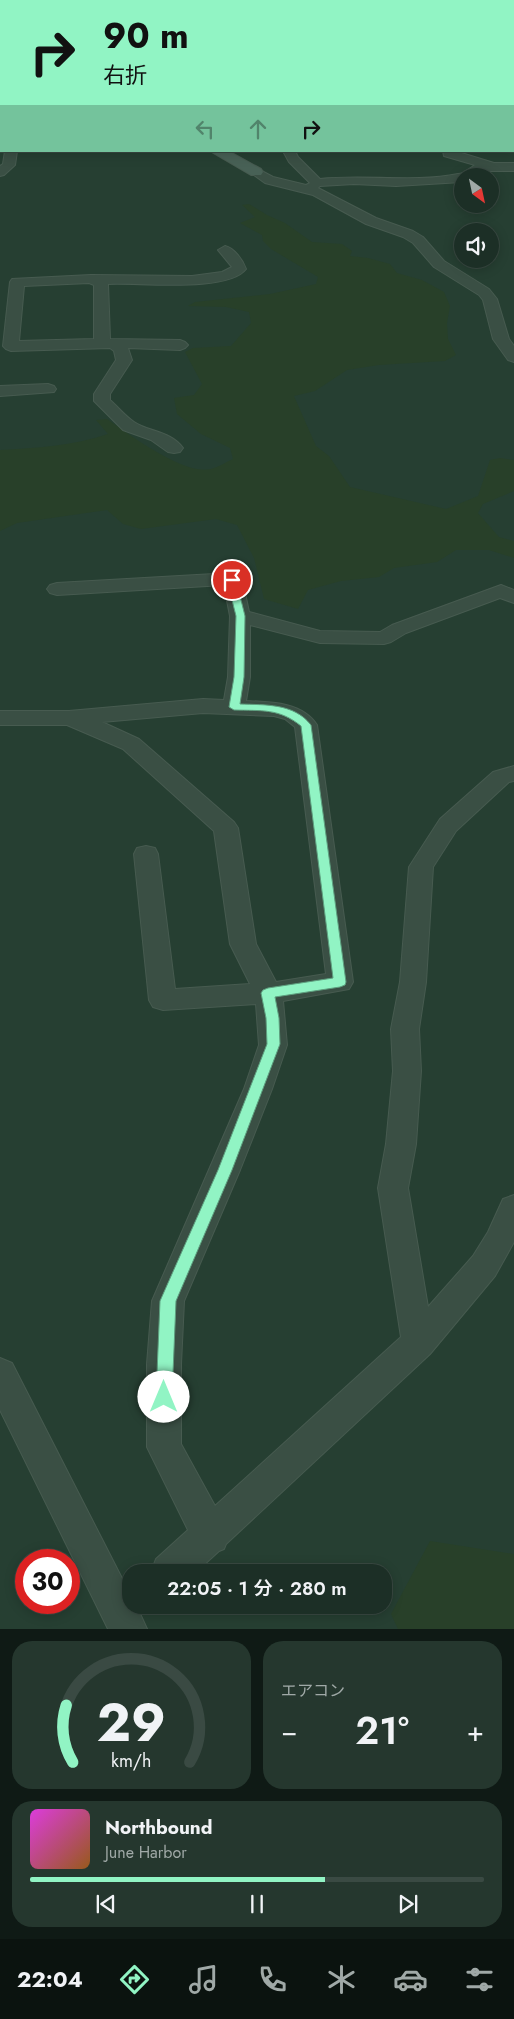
<!DOCTYPE html>
<html lang="ja">
<head>
<meta charset="utf-8">
<style>
  body { margin:0; font-family:Jost,"Noto Sans JP",sans-serif; background:#25372e; color:#f1f3f6; height:100vh; display:flex; flex-direction:column; font-size:19px; white-space:nowrap }
  * { box-sizing:border-box; margin:0 }
  p { font-size:16px; color:#a0a9a7 }
  .icon { flex:none; width:28px; height:28px; fill:none; stroke:currentColor; stroke-width:2; stroke-linecap:round; stroke-linejoin:round }
  .map { position:relative; height:1629px; overflow:hidden }
  .panel { display:flex; flex-direction:column; gap:12px; padding:12px; background:#0f1a15; flex:1 }
  .panel>* { flex:none }
  .top-card { position:absolute; left:0px; top:0px; width:515px; height:152px; box-shadow:0 2px 12px #0003,0 0 0 1px #3a4a43; background:#91f4c4; color:#111; overflow:hidden }
  .needle { width:32px; rotate:147deg }
  .tools { position:absolute; left:454px; top:168px; display:grid; gap:10px }
  .tools a { display:grid; place-items:center; width:45px; height:45px; border-radius:50%; background:#1c2f26; box-shadow:0 2px 12px #0003,0 0 0 1px #3a4a43; font-size:25px }
  .speed { position:absolute; left:15px; top:1549px; display:flex; gap:10px; font-size:25px; font-weight:700; text-align:center }
  .speed>* { display:grid; place-content:center; width:65px; height:65px; border-radius:50%; background:#1c2f26; box-shadow:0 2px 12px #0003,0 0 0 1px #3a4a43; line-height:1 }
  .speed .limit { border:8px solid #d22; background:#fff; color:#111 }
  .pin { position:absolute; display:grid; place-items:center; width:42px; height:42px; color:#fff; margin:-21px; border:2px solid #fff; border-radius:50%; box-shadow:0 1px 5px #0007 }
  .me { position:absolute; width:55px; margin:-28px; rotate:0deg; stroke-linejoin:round; filter:drop-shadow(0 0 4px #0008) }
  .turn { display:flex; align-items:center; gap:18px; height:105px; padding:0 20px; font-size:22px }
  .turn .icon { width:65px; height:65px; stroke-width:2.5 }
  .turn b { display:block; font-size:35px; line-height:42px }
  .lanes { display:flex; align-items:center; height:48px; padding:0 20px; background:#0003; justify-content:center; gap:25px; direction:ltr }
  .lanes .off { opacity:.35 }
  .big { font-size:38px; font-weight:600; line-height:1.1 }
  .panel .card { flex:1; display:flex; flex-direction:column; justify-content:center; gap:8px; min-width:0; padding:0 18px; border-radius:20px; background:#25372e }
  .panel .dial { align-items:center; gap:0 }
  .dial svg { height:130px; overflow:visible; fill:none; stroke:#3a4a43; stroke-width:7; stroke-linecap:round; text-anchor:middle }
  .dial text { fill:#f1f3f6; stroke:none }
  .song { display:flex; align-items:center; gap:15px }
  .cover { width:60px; height:60px; border-radius:8px; background:linear-gradient(135deg,hsl(300 70% 55%),hsl(30 70% 35%)) }
  .played { height:5px; border-radius:2px; background:linear-gradient(90deg,#91f4c4 65%,#3a4a43 65%) }
  .keys { display:flex; justify-content:space-around; direction:ltr }
  .heat { display:flex; justify-content:space-between; align-items:center; font-size:28px; direction:ltr }
  .panel .tiles { flex:1; display:grid; gap:12px; grid-template-columns:1fr 1fr }
  .card:last-child { grid-column:span 2 }
  .trip { position:absolute; left:122px; top:1564px; width:270px; height:50px; border-radius:20px; background:#1c2f26; box-shadow:0 2px 12px #0003,0 0 0 1px #3a4a43; font-weight:600; line-height:50px; text-align:center }
  .tab-bar { display:flex; height:80px; justify-content:space-around; align-items:center; background:#0b130f; color:#a0a9a7 }
  .tab-bar .icon { width:35px; height:35px }
  .tab-bar .current { color:#91f4c4 }
  .tab-bar b { font-size:22px; color:#f1f3f6 }
  .map>svg:first-child { display:block }
  .green { fill:#284029 }
  .lines { fill:none; stroke-linecap:round; stroke-linejoin:round }
  .street-casing { stroke:#475b50; stroke-width:2 }
  .secondary-casing { stroke:#475b50; stroke-width:2 }
  .street { fill:#3a4f44; fill-rule:evenodd }
  .secondary { fill:#486156; fill-rule:evenodd }
  .route { fill:#91f4c4; stroke:#5e9f7f }
</style>
</head>
<body>
<div class="map">
<svg width="514" height="1629" viewBox="0 0 514 1629">
  <rect width="100%" height="100%" fill="#263f32"/>
  <path class="green" d="M249 204 267 215 285 223 312 242 342 244 352 251 350 256 368 258 390 264 397 273 422 280 444 292 450 306 447 323 448 339 456 355 445 361 379 365 347 370 315 391 294 396 316 446 329 456 350 487 446 509 478 496 490 460 500 458 514 460V491L483 504 478 513 499 537 514 541V558L489 550H456L437 562 394 568 379 577 341 581 308 590 298 609 264 599 254 558 237 525 216 519 141 529 123 524 107 510 17 523 0 531V450C36 448 73 446 108 434L96 420 107 419C129 434 184 476 211 469 219 467 226 462 233 459L230 448 201 434 177 414 174 398 194 395 202 384 185 352 193 348 231 346 251 323 249 312 226 307 188 306 195 302 270 294 316 284 318 277 271 249 263 241 262 235 240 223 255 217 242 205Z
    M430 1541 514 1554V1629H398L391 1614Z"/>
  <g class="lines">
    <g class="street-casing">
      <path id="street" d="M0 2H1V8H0Z
        M0 61H1V67H0Z
        M5 151H17L15 165 4 175 0 176V166L3 164Z
        M283 151H295L298 157 320 179C365 174 413 183 458 174 464 174 470 168 475 165L444 156 443 151H455L494 163H514V171H483L474 176H462V182L396 186 354 184 320 186 318 188 376 218 413 231 423 237 444 261 489 289 497 299 509 339 514 346V362L508 360 493 339 483 300 479 295 434 267 413 243 403 237 366 224 313 195 265 183 250 172 256 168 273 177 306 185 310 183 289 162Z
        M225 246C234 248 243 260 246 269 228 293 137 282 108 284L110 339 180 340 185 342 188 345 185 348 180 350 128 348 132 360 110 394V400C118 407 125 416 134 422 149 432 171 431 183 448L180 452 174 453 168 452 151 440 123 430 94 401V394L116 360 114 351 110 348 11 351 6 349 3 346 10 282 12 279 91 275 192 276 222 272 232 267 218 250ZM89 283 94 285V339L19 341 24 286Z
        M48 384 54 386 56 389 54 392 0 396V386Z
        M232 573 239 575 242 579 249 612 320 631 380 632 392 625 501 585 514 590V603L500 598 406 633 391 642 384 644 320 643 250 625V677L246 701C271 702 302 702 317 725L353 982 349 989 283 1001 287 1045 272 1089 240 1170 184 1301 181 1364V1444L215 1506 401 1337 378 1188 386 1144 393 1071 391 1029 400 982 409 867 440 819 493 772 514 766V781L509 782 456 831 433 867 426 982 419 1029 421 1071 416 1144 408 1188 428 1307 473 1256 488 1232 503 1199 514 1195V1242L495 1276 430 1354 226 1544 224 1549 219 1551 196 1572H151L156 1559 188 1530 147 1447V1364L152 1301 244 1089 259 1045 256 1004 163 1010 153 1007 149 1000 134 854 137 848 146 846 155 848 158 854 175 989 250 984 230 944 214 831 123 749 67 725H0V711H69L203 699 224 700 228 677 230 616 224 585 57 595 50 593 47 589 50 585 57 583ZM203 713 274 716 285 719 295 727 326 974 276 982 256 944 238 828 234 822 139 739 102 722Z
        M0 1358 12 1363 131 1596V1605H136L147 1629H108L0 1410Z"/>
    </g>
    <g class="secondary-casing">
      <path id="secondary" d="M66 0H77V1H66Z
        M210 151H228L261 169 263 172 261 175H251Z"/>
    </g>
    <use href="#street" class="street"/>
    <use href="#secondary" class="secondary"/>
  </g>
  <path class="route" d="M232 577 236 580 245 616 244 677 240 704C265 705 294 703 311 725L346 982 345 985 340 987 275 997 279 1018 280 1044 232 1170 176 1301 172 1397 170 1402 164 1405 158 1402 156 1397 160 1301 218 1170 267 1044 266 1018 261 993 263 990 268 988 333 978 301 726C279 708 261 711 234 710L229 707 234 677 236 616 227 580Z"/>
</svg>
<div class="tools">
<a><svg class="needle" viewBox="-14 -14 28 28"><path d="M0-13l5 13h-10z" fill="#e53935"/><path d="M0 13l5-13h-10z" fill="#a0a9a7"/></svg></a>
<a><svg class="icon" aria-label="sound" viewBox="0 0 24 24"><path d="M4 9h4l5-4v14l-5-4H4zM17 9q2 3 0 6"/></svg></a>
</div>
<div class="speed"><div class="limit">30</div></div>
<div class="pin" style="left:232px;top:580px;background:#d93025"><svg class="icon" aria-label="arrive" viewBox="0 0 24 24"><path d="M6 21V4h12l-3 4 3 4H6"/></svg></div>
<svg class="me" style="left:164px;top:1397px" viewBox="-20 -20 40 40"><circle r="19" fill="#fff"/><path d="M0-13L10 11 0 6-10 11z" fill="#91f4c4"/></svg>
<div class="trip">22:05 · 1 分 · 280 m</div>
<div class="top-card">
<div class="turn"><svg class="icon" aria-label="right" viewBox="0 0 24 24"><path d="M7 20v-9h11M14 6l5 5-5 5"/></svg><div><b>90 m</b>右折</div></div>
<div class="lanes"><svg class="icon off" aria-label="left" viewBox="0 0 24 24"><path d="M17 20v-9H6M10 6l-5 5 5 5"/></svg><svg class="icon off" aria-label="ahead" viewBox="0 0 24 24"><path d="M12 20V5M6 11l6-6 6 6"/></svg><svg class="icon" aria-label="right" viewBox="0 0 24 24"><path d="M7 20v-9h11M14 6l5 5-5 5"/></svg></div>
</div>
</div>
<section class="panel">
<div class="tiles">
<div class="card dial"><svg viewBox="0 0 100 80">
<path d="M14 69A42 42 0 1 1 86 69"/>
<path d="M14 69A42 42 0 0 1 10 34" stroke="#91f4c4"/>
<text x="50" y="56" font-size="32" font-weight="700">29</text>
<text x="50" y="72" font-size="11">km/h</text>
</svg></div>
<div class="card"><p>エアコン</p>
<div class="heat"><a>−</a><b class="big">21°</b><a>+</a></div>
</div>
<div class="card">
<div class="song"><i class="cover"></i><div><b>Northbound</b><p>June Harbor</p></div></div>
<div class="played"></div>
<div class="keys"><svg class="icon" aria-label="previous" viewBox="0 0 24 24"><path d="M18 5L8 12l10 7zM5 5v14"/></svg><svg class="icon" aria-label="pause" viewBox="0 0 24 24"><path d="M8 5v14M16 5v14"/></svg><svg class="icon" aria-label="next" viewBox="0 0 24 24"><path d="M6 5l10 7-10 7zM19 5v14"/></svg></div>
</div>
</div>
</section>
<nav class="tab-bar">
<b>22:04</b>
<svg class="icon current" aria-label="directions" viewBox="0 0 24 24"><path d="M12 3l9 9-9 9-9-9zM9 14v-3h6M13 9l2 2-2 2"/></svg>
<svg class="icon" aria-label="music" viewBox="0 0 24 24"><path d="M9 18V5l10-2v13"/><circle cx="6" cy="18" r="3"/><circle cx="16" cy="16" r="3"/></svg>
<svg class="icon" aria-label="phone" viewBox="0 0 24 24"><path d="M5 4h4l2 5-3 2q2 4 5 5l2-3 5 2v4C11 20 4 13 5 4z"/></svg>
<svg class="icon" aria-label="climate" viewBox="0 0 24 24"><path d="M12 3v18M4 7l16 10M4 17L20 7"/></svg>
<svg class="icon" aria-label="car" viewBox="0 0 24 24"><path d="M5 17H2v-5l4-1 3-4h7l3 4 3 1v5h-3M9 17h6M6 11h13"/><circle cx="7" cy="17" r="2"/><circle cx="17" cy="17" r="2"/></svg>
<svg class="icon" aria-label="filters" viewBox="0 0 24 24"><path d="M4 7h16M4 17h16"/><circle cx="9" cy="7" r="2"/><circle cx="15" cy="17" r="2"/></svg>
</nav>
</body>
</html>
